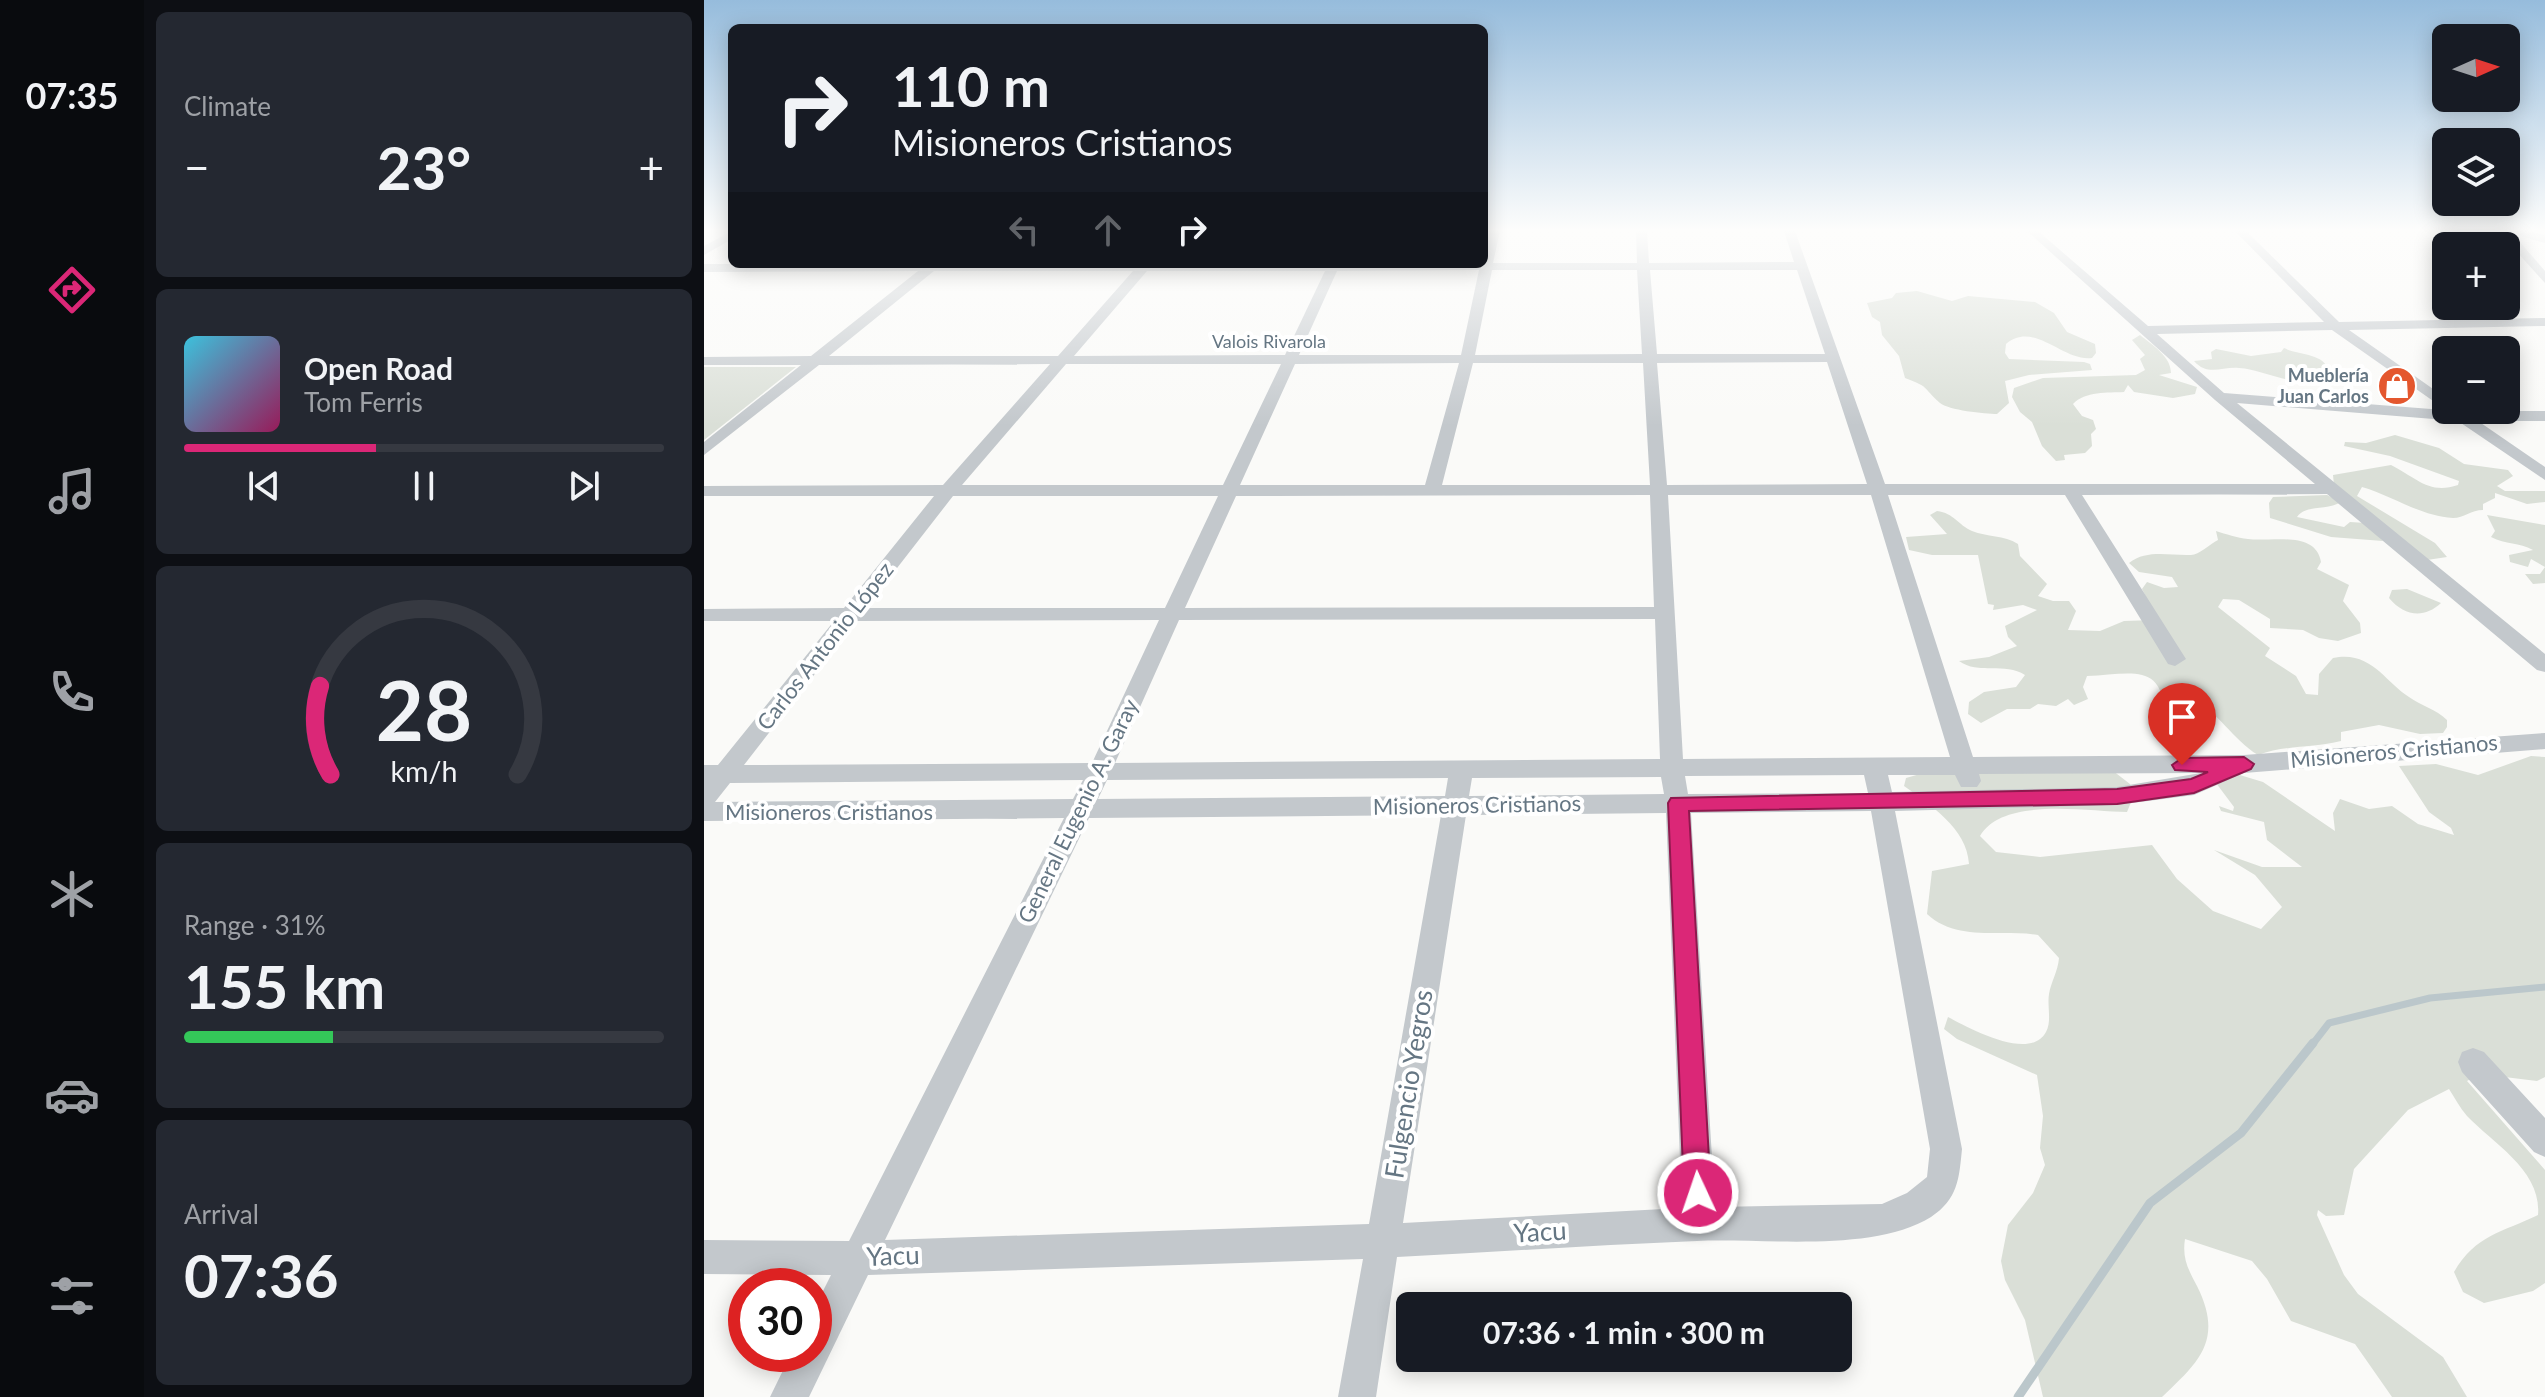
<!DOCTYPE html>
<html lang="en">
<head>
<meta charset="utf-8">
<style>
  body { margin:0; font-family:Lato,sans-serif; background:#242831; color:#f1f3f6; height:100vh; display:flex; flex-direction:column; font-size:30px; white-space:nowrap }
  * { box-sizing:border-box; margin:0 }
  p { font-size:26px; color:#9ea1a6 }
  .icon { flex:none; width:44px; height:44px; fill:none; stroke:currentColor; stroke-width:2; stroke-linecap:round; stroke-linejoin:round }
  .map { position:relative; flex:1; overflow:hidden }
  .side { display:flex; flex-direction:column; gap:12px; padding:12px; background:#0d0f14; width:560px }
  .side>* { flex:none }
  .banner { position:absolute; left:24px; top:24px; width:760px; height:244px; border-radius:12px; box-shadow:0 4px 20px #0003; background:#171b24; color:#f1f3f6; overflow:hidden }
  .needle { width:52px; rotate:87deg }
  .controls { position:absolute; left:1728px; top:24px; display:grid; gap:16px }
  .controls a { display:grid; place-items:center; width:88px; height:88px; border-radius:12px; background:#171b24; box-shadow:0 4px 20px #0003; font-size:40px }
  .speed { position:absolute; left:24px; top:1268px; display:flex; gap:16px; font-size:40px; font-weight:700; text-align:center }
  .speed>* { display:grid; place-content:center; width:104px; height:104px; border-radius:50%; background:#171b24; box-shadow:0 4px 20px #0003; line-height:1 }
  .speed .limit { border:12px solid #d22; background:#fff; color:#111 }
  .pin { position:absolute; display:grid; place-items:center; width:68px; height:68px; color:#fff; margin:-82px -34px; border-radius:50% 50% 50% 0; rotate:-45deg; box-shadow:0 0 8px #0007 }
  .pin .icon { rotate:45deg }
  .me { position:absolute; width:88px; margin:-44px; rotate:357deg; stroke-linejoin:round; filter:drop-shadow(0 0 6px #0008) }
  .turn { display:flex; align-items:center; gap:28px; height:168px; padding:0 32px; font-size:36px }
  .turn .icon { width:104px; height:104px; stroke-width:2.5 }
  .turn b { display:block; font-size:56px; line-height:68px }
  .lanes { display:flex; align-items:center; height:76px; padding:0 32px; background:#0003; justify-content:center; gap:40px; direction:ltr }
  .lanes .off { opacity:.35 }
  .big { font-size:60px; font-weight:700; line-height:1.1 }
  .side .widget { flex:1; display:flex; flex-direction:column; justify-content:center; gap:12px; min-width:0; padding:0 28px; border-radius:12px; background:#242831 }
  .side .dial { align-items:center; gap:0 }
  .dial svg { height:208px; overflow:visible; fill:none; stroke:#363941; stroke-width:7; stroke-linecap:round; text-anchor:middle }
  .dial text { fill:#f1f3f6; stroke:none }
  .song { display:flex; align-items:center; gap:24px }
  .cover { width:96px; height:96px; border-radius:12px; background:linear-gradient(135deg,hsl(190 70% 55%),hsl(330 70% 35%)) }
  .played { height:8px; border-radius:4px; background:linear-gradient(90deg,#db2777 40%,#363941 40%) }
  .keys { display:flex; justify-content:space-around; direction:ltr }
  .heat { display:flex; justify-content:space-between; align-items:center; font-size:44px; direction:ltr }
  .charge { height:12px; border-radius:6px; background:linear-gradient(90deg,#34c759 31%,#363941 0) }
  .trip { position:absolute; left:692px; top:1292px; width:456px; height:80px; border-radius:12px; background:#171b24; box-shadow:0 4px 20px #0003; font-weight:700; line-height:80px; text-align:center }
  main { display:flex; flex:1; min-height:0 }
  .tabs { display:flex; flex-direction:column; width:144px; justify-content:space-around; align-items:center; background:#090b0e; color:#9ea1a6 }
  .tabs .icon { width:56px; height:56px }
  .tabs .selected { color:#db2777 }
  .tabs b { font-size:36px; color:#f1f3f6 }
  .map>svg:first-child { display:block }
  .green { fill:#dadfd7 }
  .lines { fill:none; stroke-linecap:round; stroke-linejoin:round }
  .stream-far1 { stroke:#bbc7cb; stroke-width:7 }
  .stream { stroke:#bbc7cb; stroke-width:9 }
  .minor { fill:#c3c8cc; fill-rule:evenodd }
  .route { fill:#db2777; stroke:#8e194d; stroke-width:2 }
  .labels { text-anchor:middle; stroke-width:8; stroke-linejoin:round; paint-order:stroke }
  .far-street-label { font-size:18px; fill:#657683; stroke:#fff }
  .far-poi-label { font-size:18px; font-weight:bold; fill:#657683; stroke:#fff; text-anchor:end }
  .street-label { font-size:22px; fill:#657683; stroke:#fff }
  .near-street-label { font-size:26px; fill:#657683; stroke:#fff }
</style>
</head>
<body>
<main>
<nav class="tabs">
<b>07:35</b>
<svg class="icon selected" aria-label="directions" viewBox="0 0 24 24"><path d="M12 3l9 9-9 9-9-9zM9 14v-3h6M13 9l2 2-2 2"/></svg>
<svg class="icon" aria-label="music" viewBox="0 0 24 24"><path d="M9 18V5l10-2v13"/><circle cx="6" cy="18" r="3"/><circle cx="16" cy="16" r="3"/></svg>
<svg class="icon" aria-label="phone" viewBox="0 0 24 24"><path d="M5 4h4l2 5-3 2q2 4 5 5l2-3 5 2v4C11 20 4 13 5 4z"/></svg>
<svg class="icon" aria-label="climate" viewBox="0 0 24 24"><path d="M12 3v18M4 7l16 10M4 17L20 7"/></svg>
<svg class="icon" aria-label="car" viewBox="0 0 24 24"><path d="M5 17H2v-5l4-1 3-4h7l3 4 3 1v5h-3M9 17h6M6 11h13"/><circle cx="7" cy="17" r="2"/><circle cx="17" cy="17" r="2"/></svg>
<svg class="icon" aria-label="filters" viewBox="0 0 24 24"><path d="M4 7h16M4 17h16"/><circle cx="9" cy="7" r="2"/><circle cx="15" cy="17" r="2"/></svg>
</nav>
<section class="side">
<div class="widget"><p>Climate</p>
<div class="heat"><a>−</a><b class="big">23°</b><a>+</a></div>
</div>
<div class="widget">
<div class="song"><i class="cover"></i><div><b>Open Road</b><p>Tom Ferris</p></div></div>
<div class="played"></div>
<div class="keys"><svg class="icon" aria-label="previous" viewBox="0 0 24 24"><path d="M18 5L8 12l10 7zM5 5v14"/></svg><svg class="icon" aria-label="pause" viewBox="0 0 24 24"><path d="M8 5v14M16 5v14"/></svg><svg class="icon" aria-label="next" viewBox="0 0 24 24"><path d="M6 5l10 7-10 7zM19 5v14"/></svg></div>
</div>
<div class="widget dial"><svg viewBox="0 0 100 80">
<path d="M14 69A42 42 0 1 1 86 69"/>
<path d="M14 69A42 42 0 0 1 10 35" stroke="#db2777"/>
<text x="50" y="56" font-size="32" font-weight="700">28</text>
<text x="50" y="72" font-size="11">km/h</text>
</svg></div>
<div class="widget"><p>Range · 31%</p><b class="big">155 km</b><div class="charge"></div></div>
<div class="widget"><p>Arrival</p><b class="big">07:36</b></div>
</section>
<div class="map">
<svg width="1841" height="1397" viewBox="0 0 1841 1397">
  <rect width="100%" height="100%" fill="#fafaf8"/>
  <path class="green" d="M1213 291 1248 301 1264 296 1331 302 1350 313 1363 332 1391 344 1392 353 1388 358C1359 362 1330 320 1302 344L1301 353 1305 359 1380 362 1386 364 1388 370 1325 375 1301 381 1305 403 1293 414C1281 414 1244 410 1236 403 1217 386 1227 388 1201 378L1195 356 1178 335 1176 322 1168 317 1163 303 1188 298 1192 293Z
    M1436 335C1448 345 1467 356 1467 373L1455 375 1493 387 1491 394 1469 398 1430 392 1424 385 1420 392C1404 393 1381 391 1369 404L1378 416 1389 420 1392 429 1387 434 1388 446 1381 453 1360 455 1361 460 1352 461 1338 446 1328 422 1316 412 1308 397 1310 388 1339 378 1432 375 1441 370 1436 359 1441 355 1428 340Z
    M1580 348C1597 356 1619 352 1626 372L1603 375 1592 381C1573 379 1553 369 1535 368 1519 366 1504 377 1490 361L1508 359 1507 352 1512 349 1547 356 1577 352Z
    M0 367H92L0 440Z
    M1691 435 1735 448 1760 464 1804 470 1809 476 1793 486 1801 491H1841V502L1823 504 1791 493V498L1779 504V510C1767 510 1760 518 1749 518 1716 516 1689 496 1658 487L1653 496 1731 543 1743 557 1723 560 1630 485 1629 475 1687 465C1713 478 1725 495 1754 485L1755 481 1686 456 1640 446 1641 442 1662 443Z
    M1623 495 1637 502C1623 511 1602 504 1593 517L1640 527 1646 522 1662 523 1679 541 1627 537 1566 518 1565 503 1569 497Z
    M1233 511C1250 513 1254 525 1268 531 1283 537 1300 535 1314 544L1316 556 1343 584 1334 596 1349 601H1365L1372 611 1364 630 1396 631 1420 621 1450 620 1449 611 1438 589 1443 582 1460 588 1474 587 1468 577 1435 572 1425 563C1443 549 1466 556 1487 555 1495 555 1506 544 1514 540L1512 531C1522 534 1533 538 1544 539 1567 542 1612 530 1617 562L1613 569 1645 585 1639 601 1656 623 1657 633 1634 641 1615 638 1599 630 1566 628V619L1535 600 1519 599 1514 607 1566 648 1561 656 1592 676 1602 694 1614 695 1615 674 1629 658C1667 650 1681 682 1705 697 1717 706 1732 709 1743 720V727L1739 733 1716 734 1675 725 1637 732V741C1609 748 1581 745 1554 755 1528 739 1515 712 1488 699L1478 707V719L1460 713C1459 661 1423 675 1383 676L1379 687 1384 699 1370 705 1364 699 1352 706 1334 704 1326 709H1303L1277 723 1264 714 1265 702 1280 692 1312 687 1321 675C1301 662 1274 675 1255 661L1285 657 1313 646 1304 637 1301 626 1333 610 1319 605 1289 610 1290 605 1284 604 1274 555H1228L1205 550 1202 537 1243 534 1226 515Z
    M1783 515 1841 525V583L1829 584 1821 574H1836L1841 567 1827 559 1824 567 1806 562 1805 555 1829 550C1815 542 1802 545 1787 537L1791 531Z
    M1703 589 1737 603C1720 619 1700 616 1685 598L1688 590Z
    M1827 756 1841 757V1077L1833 1081 1776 1074 1763 1081 1841 1170V1283L1829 1291 1780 1303 1759 1292 1750 1272C1771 1235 1799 1232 1834 1215 1838 1171 1790 1144 1763 1116 1756 1108 1751 1098 1745 1089L1704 1110 1650 1169 1640 1215 1622 1216 1614 1210 1613 1215 1640 1275 1654 1294 1739 1357 1763 1397H1688L1651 1344 1587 1321 1563 1279 1548 1261 1481 1239C1478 1258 1484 1269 1493 1286 1520 1340 1495 1362 1458 1397H1339L1321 1320 1301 1280 1297 1261 1304 1225 1329 1193 1341 1165 1336 1148 1339 1116 1333 1075 1253 1039 1240 1029 1244 1017C1265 1028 1326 1062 1342 1032 1348 1021 1343 1006 1345 994 1347 982 1354 971 1355 958L1334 935C1296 929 1253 942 1223 914L1228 871 1265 864C1263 828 1226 805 1200 786L1202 778 1223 772 1404 767 1426 784 1430 795 1423 812C1384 812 1299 796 1276 836L1292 852 1336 857 1448 845 1473 879 1509 911 1557 929 1578 907 1551 875 1510 850 1558 867H1598L1563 840 1560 822 1517 811 1515 806 1529 811 1530 807 1512 783 1516 769 1559 782 1631 831 1629 813 1636 799 1665 809 1688 806 1714 824 1750 835 1747 828 1725 812 1695 766 1732 764 1774 775Z"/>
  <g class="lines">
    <path class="stream-far1" d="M1608 1045 1625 1023 1726 998 1841 987"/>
    <path class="stream" d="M1314 1397 1446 1203 1537 1133 1609 1043"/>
    <path class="minor" d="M28 231V239L0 255V246Z
      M785 231H796L789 263H933L932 231H943L945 263 1090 262 1080 231H1091L1181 484H1611L1511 400 1323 231H1334L1444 326 1620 322 1531 231H1542L1635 322 1841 318V326L1645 330 1742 398V410L1628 330 1453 334 1520 393 1753 411H1841V421H1774L1841 467V480L1754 421 1533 403 1841 654V672L1833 670 1623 494 1378 495 1482 659 1471 666 1464 664 1361 495H1184L1269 757 1540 755 1841 733V749L1540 773 1490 795 1413 805 1191 811 1258 1149C1255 1179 1254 1199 1227 1217 1169 1253 1061 1238 993 1241 893 1245 793 1252 693 1257L672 1397H634L659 1259 164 1275 105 1397H66L87 1354H110V1309L127 1275 0 1274V1240L145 1241 360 818 0 821V765H14L130 621H0V609L140 608 230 496H0V486L239 485 346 364 115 365 0 455V442L97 365H0V357L107 356 214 271 0 272V264H780ZM775 270 757 355H595L633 271ZM788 270H933L938 354 771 355ZM946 270H1093L1121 354H953ZM230 271H429L354 356H125ZM443 271H621L581 355 370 356ZM1123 362 1163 484 963 485 953 363ZM755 363 721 485H536L591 364ZM769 363H939L946 485H738ZM362 364H577L519 485H258ZM946 495 950 607 481 608 532 496ZM964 495H1167L1246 757 979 759ZM249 496H514L461 608H162ZM951 619 956 759 411 763 475 620ZM455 620 388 763 40 765 152 621ZM1497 773 1413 787 1188 792 1184 775H1251L1257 787H1273L1277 781 1275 774ZM1160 775 1164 793 984 794 981 776ZM957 777 960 794 765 796 768 778ZM744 778 741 796 394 799 403 780ZM379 780 369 799 11 802 26 783ZM1167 811 1226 1149 1223 1177 1203 1193 1178 1204 1011 1207 987 813ZM962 813 978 1208 699 1223 762 815ZM737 815 665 1224 181 1240 385 818Z
      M1794 231H1822L1841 235V243L1809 234 1841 271V283Z
      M1769 1048 1780 1052 1841 1118V1157L1830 1152 1758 1072 1754 1062 1758 1052Z"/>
  </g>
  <linearGradient id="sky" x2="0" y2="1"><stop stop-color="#96bcdc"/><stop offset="0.54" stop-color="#fdfdfc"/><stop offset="1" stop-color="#fdfdfc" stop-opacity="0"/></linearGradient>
  <rect width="1841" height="426" fill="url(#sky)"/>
  <path class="route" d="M1540 757 1550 764 1547 769 1490 793 1413 804 985 811 1007 1193 1003 1203 994 1207 984 1203 980 1193 964 803 967 798 1413 789 1487 779 1504 772 1471 770 1468 765 1478 758Z"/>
  <defs>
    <g id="shop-disc" transform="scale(2)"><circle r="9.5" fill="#e4572e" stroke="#fff"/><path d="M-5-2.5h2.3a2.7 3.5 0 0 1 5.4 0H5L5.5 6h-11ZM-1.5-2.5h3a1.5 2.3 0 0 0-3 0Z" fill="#fff"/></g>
  </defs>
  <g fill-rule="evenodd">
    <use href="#shop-disc" x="1693" y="386"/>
  </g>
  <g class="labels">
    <g class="far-street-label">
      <text x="565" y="348">Valois Rivarola</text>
    </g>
    <g class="far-poi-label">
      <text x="1665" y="382">Mueblería<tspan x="1665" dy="21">Juan Carlos</tspan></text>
    </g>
    <g class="street-label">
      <text transform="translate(121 646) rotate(-52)" y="8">Carlos Antonio López</text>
      <text transform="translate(1690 751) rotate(-5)" y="8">Misioneros Cristianos</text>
      <text transform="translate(773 805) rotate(-1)" y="8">Misioneros Cristianos</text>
      <text transform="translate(374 811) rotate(-64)" y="8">General Eugenio A. Garay</text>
      <text x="125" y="820">Misioneros Cristianos</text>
    </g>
    <g class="near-street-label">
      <text transform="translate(705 1084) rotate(-81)" y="9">Fulgencio Yegros</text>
      <text transform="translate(836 1232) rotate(-3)" y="9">Yacu</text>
      <text transform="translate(189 1256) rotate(-2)" y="9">Yacu</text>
    </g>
  </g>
</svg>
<div class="controls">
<a><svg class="needle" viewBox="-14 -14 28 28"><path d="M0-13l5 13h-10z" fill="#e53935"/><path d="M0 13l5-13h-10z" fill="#9ea1a6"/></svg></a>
<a><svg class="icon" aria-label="layers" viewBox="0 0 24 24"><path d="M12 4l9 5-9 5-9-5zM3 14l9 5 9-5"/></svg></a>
<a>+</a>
<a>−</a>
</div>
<div class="speed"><div class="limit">30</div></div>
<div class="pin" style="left:1478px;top:765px;background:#d93025"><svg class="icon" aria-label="arrive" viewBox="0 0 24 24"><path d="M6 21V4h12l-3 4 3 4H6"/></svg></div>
<svg class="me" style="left:994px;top:1193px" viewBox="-20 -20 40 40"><circle r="17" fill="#db2777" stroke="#fff" stroke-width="3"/><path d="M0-11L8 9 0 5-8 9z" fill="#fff"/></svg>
<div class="trip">07:36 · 1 min · 300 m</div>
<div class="banner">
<div class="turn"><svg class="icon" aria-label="right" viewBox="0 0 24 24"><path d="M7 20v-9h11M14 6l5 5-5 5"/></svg><div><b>110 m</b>Misioneros Cristianos</div></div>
<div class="lanes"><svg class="icon off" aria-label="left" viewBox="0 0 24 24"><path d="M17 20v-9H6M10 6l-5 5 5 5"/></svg><svg class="icon off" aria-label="ahead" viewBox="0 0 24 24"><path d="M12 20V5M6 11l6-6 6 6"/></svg><svg class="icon" aria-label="right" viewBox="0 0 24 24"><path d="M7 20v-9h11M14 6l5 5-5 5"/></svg></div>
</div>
</div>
</main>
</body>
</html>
